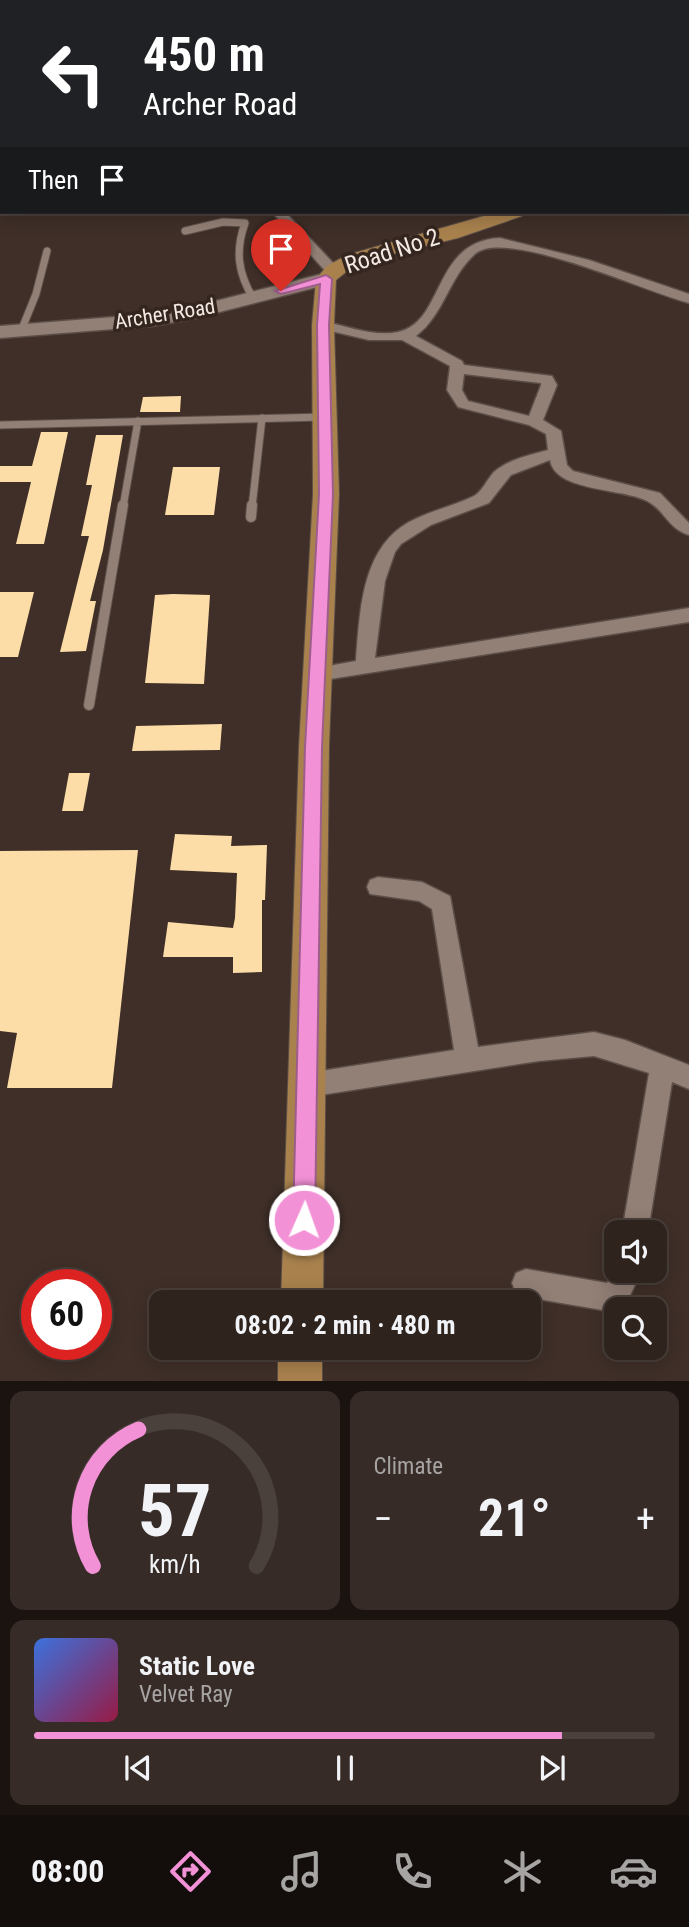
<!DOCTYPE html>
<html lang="en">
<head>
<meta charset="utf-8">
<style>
  body { margin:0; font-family:"Roboto Condensed",sans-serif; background:#372b27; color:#f1f3f6; height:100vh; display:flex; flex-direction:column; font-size:26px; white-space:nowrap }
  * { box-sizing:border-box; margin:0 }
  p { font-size:23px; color:#a7a4a4 }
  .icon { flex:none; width:38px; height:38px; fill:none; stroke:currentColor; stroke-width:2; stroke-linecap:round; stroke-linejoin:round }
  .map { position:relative; height:1381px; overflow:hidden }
  .panel { display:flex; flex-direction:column; gap:10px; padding:10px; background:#1a1310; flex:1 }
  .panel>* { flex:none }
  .top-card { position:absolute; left:0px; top:0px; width:690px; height:214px; box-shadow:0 4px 18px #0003,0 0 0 2px #4a403c; background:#202124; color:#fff; overflow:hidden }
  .buttons { position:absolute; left:604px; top:1220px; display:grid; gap:14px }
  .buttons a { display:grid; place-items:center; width:63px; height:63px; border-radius:14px; background:#2f231e; box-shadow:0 4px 18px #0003,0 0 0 2px #4a403c; font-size:35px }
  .speed { position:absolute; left:21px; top:1269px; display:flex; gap:14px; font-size:35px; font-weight:700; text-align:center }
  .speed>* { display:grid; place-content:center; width:91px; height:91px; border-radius:50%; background:#2f231e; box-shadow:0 4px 18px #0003,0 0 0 2px #4a403c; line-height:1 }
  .speed .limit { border:10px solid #d22; background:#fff; color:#111 }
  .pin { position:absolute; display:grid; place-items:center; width:60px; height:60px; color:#fff; margin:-72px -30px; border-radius:50% 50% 50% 0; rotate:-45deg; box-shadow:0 0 7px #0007 }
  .pin .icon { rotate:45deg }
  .me { position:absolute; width:77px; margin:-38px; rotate:2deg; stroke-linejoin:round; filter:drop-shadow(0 0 5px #0008) }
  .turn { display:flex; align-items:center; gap:24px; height:147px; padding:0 28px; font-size:32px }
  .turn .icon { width:91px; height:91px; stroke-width:2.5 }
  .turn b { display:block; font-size:49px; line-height:60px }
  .then { display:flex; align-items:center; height:66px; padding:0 28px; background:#0003; gap:14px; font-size:26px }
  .big { font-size:52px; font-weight:700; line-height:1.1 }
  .panel .tile { flex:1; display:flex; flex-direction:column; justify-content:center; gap:10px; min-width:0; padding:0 24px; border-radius:14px; background:#372b27 }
  .panel .dial { align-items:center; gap:0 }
  .dial svg { height:182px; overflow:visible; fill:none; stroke:#4a403c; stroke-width:7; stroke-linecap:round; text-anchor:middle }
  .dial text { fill:#f1f3f6; stroke:none }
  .song { display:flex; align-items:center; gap:21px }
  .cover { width:84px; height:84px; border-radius:10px; background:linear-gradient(135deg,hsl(220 70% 55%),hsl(340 70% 35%)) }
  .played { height:7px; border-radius:4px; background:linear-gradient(90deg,#f391d6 85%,#4a403c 85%) }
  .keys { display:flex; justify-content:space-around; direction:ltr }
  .heat { display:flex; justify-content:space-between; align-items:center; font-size:38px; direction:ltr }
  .panel .tiles { flex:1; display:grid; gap:10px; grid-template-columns:1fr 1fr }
  .tile:last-child { grid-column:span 2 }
  .trip { position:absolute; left:149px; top:1290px; width:392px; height:70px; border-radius:14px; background:#2f231e; box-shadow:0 4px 18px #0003,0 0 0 2px #4a403c; font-weight:700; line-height:70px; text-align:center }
  .menu { display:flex; height:112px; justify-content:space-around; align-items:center; background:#130e0c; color:#a7a4a4 }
  .menu .icon { width:49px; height:49px }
  .menu .on { color:#f391d6 }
  .menu b { font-size:32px; color:#f1f3f6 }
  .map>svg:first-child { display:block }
  .building { fill:#fcdda8 }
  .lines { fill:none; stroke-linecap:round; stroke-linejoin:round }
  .service-far1-casing { stroke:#5b4e47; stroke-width:9 }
  .service-casing { stroke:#5b4e47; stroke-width:12 }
  .minor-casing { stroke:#5b4e47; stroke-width:3 }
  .secondary-casing { stroke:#5b4e47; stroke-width:3 }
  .primary-casing { stroke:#5b4e47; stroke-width:2 }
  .trunk-casing { stroke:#5b4e47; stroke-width:2 }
  .path { stroke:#938680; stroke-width:2; stroke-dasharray:2.5 2.5; stroke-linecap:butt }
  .service-far1 { stroke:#927f76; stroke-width:7 }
  .service { stroke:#927f76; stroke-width:10 }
  .minor { fill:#927f76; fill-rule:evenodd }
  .secondary { fill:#927f76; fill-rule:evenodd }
  .primary { fill:#a8814d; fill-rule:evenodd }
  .trunk { fill:#b0823f; fill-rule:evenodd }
  .route { fill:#f391d6; stroke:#9e5e8b; stroke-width:2 }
  .labels { text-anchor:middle; stroke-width:7; stroke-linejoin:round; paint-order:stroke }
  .far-street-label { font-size:21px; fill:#f3e9e4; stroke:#34251e }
  .street-label { font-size:24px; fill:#f3e9e4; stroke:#34251e }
</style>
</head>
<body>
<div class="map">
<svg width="689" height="1381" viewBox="0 0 689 1381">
  <rect width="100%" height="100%" fill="#3f2f28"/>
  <path class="building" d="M181 396 180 412H140L143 397Z
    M41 432H68L44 544H16L31 482H0V466H32Z
    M96 435H123L103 550 90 601H96L86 651 60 652 89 536H81L92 485H86Z
    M173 467H220L214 515H165Z
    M0 592H34L18 657H0Z
    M173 594 210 595 204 684 145 683 155 595Z
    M222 724 220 750 132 751 136 726Z
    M69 773H90L83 811H62Z
    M175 834 232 836 231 846 267 845 265 900H262V972L233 973V957H163L168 922 233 928 235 918 237 873 170 870Z
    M138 850 112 1088H7L17 1033 0 1031V851Z"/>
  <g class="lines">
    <g class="service-far1-casing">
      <path id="service-far1" d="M185 231 223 222 245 223C235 251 238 273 253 298
        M21 331 36 294 47 251
        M0 425 324 417
        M123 507 138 421
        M252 507 262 418"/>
    </g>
    <g class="service-casing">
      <path id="service" d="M251 517 252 505
        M89 705 123 505"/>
    </g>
    <g class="minor-casing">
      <path id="minor" d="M0 32H2V38H0Z
        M688 147H689V155L688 154Z
        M0 190H2V198H0Z
        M272 212H285L338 268V274H328Z
        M500 238 589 260 689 294V303C648 293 506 227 475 254 449 277 444 315 416 336L462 361 464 365 552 376 557 385 543 420 561 431 567 465 573 471 660 493 689 523V535C667 528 665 510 647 501 623 488 555 492 550 460L511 475 489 503 431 525 401 544 395 552 385 581 375 658 689 608V622L318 681 311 679 308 674 311 669 356 661C360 612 361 549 409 522 430 511 453 506 474 496 482 492 487 479 494 472 509 459 530 455 548 450L546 434 529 425 458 407 447 390 450 366 402 340H369L318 328 316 325 323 321C346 326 374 337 398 332 445 322 432 241 500 238ZM464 374 541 383V385L529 416 468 401 462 390Z
        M378 877 422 882 450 896 478 1047 594 1032 625 1040 689 1065V1089L672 1082 648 1232H622L649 1073 594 1056 539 1061 308 1097 299 1094 296 1085 299 1076 308 1073 454 1050 432 909 419 901 370 894 367 887 370 880Z
        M616 1267V1270H642L624 1308 614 1312 526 1297 516 1293 512 1283 516 1273 526 1269 607 1283Z"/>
    </g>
    <g class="secondary-casing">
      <path id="secondary" d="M326 273 333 275 336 279 333 283 196 318 152 326 0 338V326L152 314 196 306Z"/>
    </g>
    <g class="primary-casing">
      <path id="primary" d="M498 212H525L522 216 458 238 372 259 351 268 336 280 334 325 339 494 329 746 323 1302H281L299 746 313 494 312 325 316 279 327 266 347 255Z
        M278 1348H322V1381H278Z"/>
    </g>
    <g class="trunk-casing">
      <path id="trunk" d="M2 5V17L0 18V6Z"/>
    </g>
    <path class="path" d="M522 2 524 0"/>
    <use href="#service-far1" class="service-far1"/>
    <use href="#service" class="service"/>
    <use href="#minor" class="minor"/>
    <use href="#secondary" class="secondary"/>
    <use href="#primary" class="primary"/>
    <use href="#trunk" class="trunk"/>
  </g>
  <path class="route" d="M326 275 332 279 329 325 333 494 322 747 315 1220 312 1228 304 1231 296 1228 293 1220 305 747 319 494 317 325 320 284 281 294 275 291Z"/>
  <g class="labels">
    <g class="far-street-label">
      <text transform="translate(165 314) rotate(-9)" y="7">Archer Road</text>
    </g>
    <g class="street-label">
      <text transform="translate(392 251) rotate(-18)" y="8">Road No 2</text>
    </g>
  </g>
</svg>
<div class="buttons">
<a><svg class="icon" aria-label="sound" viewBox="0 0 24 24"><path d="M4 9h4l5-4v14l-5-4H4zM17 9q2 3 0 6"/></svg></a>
<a><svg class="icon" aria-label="search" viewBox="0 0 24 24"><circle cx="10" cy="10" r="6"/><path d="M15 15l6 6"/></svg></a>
</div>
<div class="speed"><div class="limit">60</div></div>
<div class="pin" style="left:281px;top:291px;background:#d93025"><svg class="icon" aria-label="arrive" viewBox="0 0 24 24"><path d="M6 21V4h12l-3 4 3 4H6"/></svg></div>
<svg class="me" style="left:304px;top:1220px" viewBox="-20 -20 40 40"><circle r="17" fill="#f391d6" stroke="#fff" stroke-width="3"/><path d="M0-11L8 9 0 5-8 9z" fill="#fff"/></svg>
<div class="trip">08:02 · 2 min · 480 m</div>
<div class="top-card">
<div class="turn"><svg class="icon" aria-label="left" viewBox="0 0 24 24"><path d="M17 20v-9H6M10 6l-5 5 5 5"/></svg><div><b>450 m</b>Archer Road</div></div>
<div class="then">Then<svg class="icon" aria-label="arrive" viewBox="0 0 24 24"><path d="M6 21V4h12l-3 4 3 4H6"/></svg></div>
</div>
</div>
<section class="panel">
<div class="tiles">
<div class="tile dial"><svg viewBox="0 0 100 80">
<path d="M14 69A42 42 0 1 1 86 69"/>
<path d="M14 69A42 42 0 0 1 34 9" stroke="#f391d6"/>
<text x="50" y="56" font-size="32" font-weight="700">57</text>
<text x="50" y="72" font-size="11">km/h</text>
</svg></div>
<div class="tile"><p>Climate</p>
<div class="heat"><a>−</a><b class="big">21°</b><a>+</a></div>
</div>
<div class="tile">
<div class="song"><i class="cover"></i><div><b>Static Love</b><p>Velvet Ray</p></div></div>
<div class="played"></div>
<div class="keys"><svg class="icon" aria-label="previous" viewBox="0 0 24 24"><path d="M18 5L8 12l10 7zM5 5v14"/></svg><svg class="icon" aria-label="pause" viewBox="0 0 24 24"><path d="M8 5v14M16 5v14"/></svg><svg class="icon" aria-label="next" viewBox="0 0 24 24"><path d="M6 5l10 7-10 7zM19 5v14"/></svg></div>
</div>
</div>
</section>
<nav class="menu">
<b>08:00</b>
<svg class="icon on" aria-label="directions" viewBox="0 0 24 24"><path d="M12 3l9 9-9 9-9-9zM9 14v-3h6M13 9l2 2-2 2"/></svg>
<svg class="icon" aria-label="music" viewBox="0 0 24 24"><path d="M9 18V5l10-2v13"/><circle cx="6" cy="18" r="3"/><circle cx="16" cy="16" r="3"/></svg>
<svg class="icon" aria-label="phone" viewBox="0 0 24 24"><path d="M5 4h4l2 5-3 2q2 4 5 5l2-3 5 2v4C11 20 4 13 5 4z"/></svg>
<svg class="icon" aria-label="climate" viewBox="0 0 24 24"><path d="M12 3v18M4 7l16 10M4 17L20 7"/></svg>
<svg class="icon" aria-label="car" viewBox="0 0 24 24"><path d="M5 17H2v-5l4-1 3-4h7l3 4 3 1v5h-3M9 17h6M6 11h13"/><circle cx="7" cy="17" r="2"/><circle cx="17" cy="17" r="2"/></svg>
</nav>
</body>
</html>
